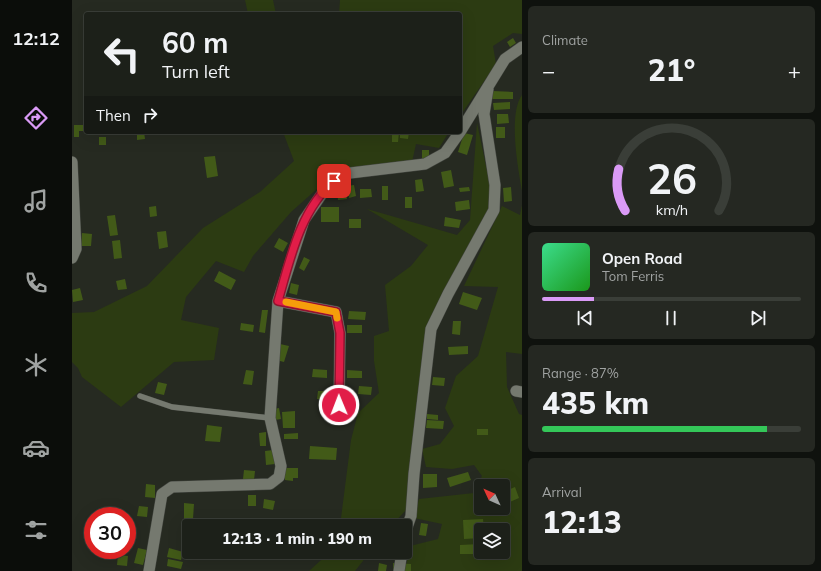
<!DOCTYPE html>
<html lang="en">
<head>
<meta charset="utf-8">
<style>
  body { margin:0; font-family:Mulish,sans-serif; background:#252822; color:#f1f3f6; height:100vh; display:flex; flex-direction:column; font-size:15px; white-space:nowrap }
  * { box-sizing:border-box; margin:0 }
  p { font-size:13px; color:#a0a3a2 }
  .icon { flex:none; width:22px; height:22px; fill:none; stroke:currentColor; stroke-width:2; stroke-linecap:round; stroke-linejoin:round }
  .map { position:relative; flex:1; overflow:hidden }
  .sheet { display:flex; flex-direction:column; gap:6px; padding:6px; background:#0f120e; width:299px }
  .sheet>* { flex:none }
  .top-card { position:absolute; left:12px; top:12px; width:378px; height:122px; border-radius:4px; box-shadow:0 4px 16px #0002,0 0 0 1px #3a3e38; background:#1c2019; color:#f1f3f6; overflow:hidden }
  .needle { width:26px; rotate:314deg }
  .controls { position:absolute; left:402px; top:479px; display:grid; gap:8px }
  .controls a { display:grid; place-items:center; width:36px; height:36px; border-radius:4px; background:#1c2019; box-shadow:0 4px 16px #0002,0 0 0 1px #3a3e38; font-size:20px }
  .speed { position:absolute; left:12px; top:507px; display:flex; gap:8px; font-size:20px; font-weight:700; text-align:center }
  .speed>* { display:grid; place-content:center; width:52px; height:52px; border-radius:50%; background:#1c2019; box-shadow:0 4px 16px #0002,0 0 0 1px #3a3e38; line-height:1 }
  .speed .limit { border:6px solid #d22; background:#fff; color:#111 }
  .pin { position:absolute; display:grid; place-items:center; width:34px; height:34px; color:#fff; margin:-17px; border-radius:8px; box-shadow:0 2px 6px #0006 }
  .me { position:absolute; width:44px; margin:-22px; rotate:359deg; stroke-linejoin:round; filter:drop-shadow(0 0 3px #0008) }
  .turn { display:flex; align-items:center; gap:14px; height:84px; padding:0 12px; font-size:18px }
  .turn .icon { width:52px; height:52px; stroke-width:2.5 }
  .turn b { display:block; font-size:28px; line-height:34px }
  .then { display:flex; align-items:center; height:38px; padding:0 12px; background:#0003; gap:8px; font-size:15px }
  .big { font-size:30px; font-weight:800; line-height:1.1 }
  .sheet .widget { flex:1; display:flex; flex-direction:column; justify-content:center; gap:6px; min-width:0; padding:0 14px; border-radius:6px; background:#252822 }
  .sheet .dial { align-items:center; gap:0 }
  .dial svg { height:104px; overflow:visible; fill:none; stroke:#3a3e38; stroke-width:7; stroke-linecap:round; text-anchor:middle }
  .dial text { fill:#f1f3f6; stroke:none }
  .song { display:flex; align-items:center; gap:12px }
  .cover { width:48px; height:48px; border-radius:6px; background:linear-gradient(135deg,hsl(150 70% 55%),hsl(120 70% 35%)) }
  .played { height:4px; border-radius:2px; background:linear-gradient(90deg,#da9af6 20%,#3a3e38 20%) }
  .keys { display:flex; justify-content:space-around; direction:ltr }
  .heat { display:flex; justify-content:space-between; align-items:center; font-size:22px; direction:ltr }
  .charge { height:6px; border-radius:3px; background:linear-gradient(90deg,#34c759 87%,#3a3e38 0) }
  .trip { position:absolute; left:110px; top:519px; width:230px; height:40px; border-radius:4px; background:#1c2019; box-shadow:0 4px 16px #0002,0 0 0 1px #3a3e38; font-weight:800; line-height:40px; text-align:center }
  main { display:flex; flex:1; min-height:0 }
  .tabs { display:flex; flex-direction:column; width:72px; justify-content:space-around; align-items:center; background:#0b0d0a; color:#a0a3a2 }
  .tabs .icon { width:28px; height:28px }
  .tabs .current { color:#da9af6 }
  .tabs b { font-size:18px; color:#f1f3f6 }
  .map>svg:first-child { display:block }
  .green { fill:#2c3b12; fill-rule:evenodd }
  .building { fill:#425a18 }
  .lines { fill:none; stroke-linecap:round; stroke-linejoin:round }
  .lane-casing { stroke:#42453f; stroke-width:6 }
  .street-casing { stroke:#42453f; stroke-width:12 }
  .lane { stroke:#75796f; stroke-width:5.5 }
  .street { stroke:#75796f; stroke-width:11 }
  .route-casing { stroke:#92132f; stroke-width:10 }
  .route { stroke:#e11d48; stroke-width:7 }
  .slow { stroke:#f59e0b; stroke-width:7 }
</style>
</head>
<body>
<main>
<nav class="tabs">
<b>12:12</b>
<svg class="icon current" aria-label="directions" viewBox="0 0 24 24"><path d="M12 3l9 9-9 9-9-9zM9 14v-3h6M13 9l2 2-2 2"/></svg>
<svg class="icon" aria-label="music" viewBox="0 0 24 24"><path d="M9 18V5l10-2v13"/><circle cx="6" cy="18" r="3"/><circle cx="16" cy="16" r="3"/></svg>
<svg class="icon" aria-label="phone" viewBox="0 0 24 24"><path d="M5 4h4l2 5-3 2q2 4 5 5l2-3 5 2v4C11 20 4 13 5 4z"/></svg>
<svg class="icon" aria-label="climate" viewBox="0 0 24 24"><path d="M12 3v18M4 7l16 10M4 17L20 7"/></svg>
<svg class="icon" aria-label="car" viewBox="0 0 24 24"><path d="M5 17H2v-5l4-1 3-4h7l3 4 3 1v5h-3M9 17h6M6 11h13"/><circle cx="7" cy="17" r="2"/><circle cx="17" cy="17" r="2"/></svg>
<svg class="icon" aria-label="filters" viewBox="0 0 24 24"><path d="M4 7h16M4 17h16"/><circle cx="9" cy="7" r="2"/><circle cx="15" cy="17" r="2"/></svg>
</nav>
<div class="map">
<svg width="450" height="571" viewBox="0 0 450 571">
  <rect width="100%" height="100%" fill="#262a21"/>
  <path class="green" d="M173 0H201L204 14H176Z
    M268 0H450V34L441 33 421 46 424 64 388 116V14H267Z
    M450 95V191C446 168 436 114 450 95Z
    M405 123 421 200 360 314 351 355 344 439 334 510 319 526H268L279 440 286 413 307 393 302 361V336L317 331 313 285 339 266 356 245 295 209 385 235 398 220Z
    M211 132H377L367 148 344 144 340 162 263 173 219 212 181 256 172 272 144 261 114 297 109 320 147 328 142 360 102 362 49 407 10 377 6 368 0 362V313L22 312 75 286 131 228 188 192 222 161Z
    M450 205V354L434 352 435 387 447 414 450 415V571H333L338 546 366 539 370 524 342 518 347 499 402 493 410 476 402 465 380 469 354 467 350 449 368 444 382 426 373 408 384 376 406 356 426 287 392 286 430 206 448 215ZM409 486H431V508H409ZM409 530H431V552H409Z
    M258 552H298L283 571H237Z"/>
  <path class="building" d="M441 38 444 43 438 47 435 42Z
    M420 91 441 92V99H420Z
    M438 102V109L422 110 421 103Z
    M425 114H436L437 123 425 124Z
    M2 125H14V131H7V137H2Z
    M424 127H433V138H424Z
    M65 132H72L73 139 65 140Z
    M320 132H327L326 142H320Z
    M328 132H337L336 139 328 138Z
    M392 133 401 135 395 155 386 152Z
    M27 137H34V145H27Z
    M350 150H357V161H350Z
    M143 156 146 176 135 178 132 157Z
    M379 170 382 186 372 188 369 172Z
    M350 179 352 191 344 192 343 180Z
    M282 185 284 196 277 198 275 186Z
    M310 186H316V200H310Z
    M273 187 275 199 266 200 265 188Z
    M397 187 398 191 388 192 387 188Z
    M439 187 440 201 432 202 431 188Z
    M288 189H299L300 197 288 198Z
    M333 197H340V208H333Z
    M397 200 398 209 384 211 383 202Z
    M84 206 85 216 78 217 77 207Z
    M249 207H267V222H249Z
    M43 215 46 235 38 236 35 216Z
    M373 217 389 220 387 228 372 226Z
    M277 219H289V228H277Z
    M94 231 96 247 87 249 85 232Z
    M10 233 20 234 19 246H9Z
    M207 238 216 243 211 252 202 247Z
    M48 240 50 258 42 259 40 241Z
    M232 257 238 260 232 271 227 268Z
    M147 271 164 280 159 290 142 281Z
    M53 279 55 289 46 290 44 281Z
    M219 283 227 285 225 295 217 293Z
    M8 288 11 300 1 302 0 290Z
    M391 292 410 298 405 310 387 304Z
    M190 310H196L193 333 187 332Z
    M277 311 294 312 293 320 276 319Z
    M381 321H389L388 335 380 334Z
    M169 323 182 325 181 332 168 330Z
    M275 325H290V333H275Z
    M208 344 217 346 212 362 204 360Z
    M396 346V354L377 355 376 347Z
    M241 369 255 370V378L240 377Z
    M174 370 182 371 180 385 171 384Z
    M275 370 290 371V378H275Z
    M361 377 373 378 372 386 360 385Z
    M86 382 95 384 92 395 83 393Z
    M287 386 300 387 299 395 286 394Z
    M246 391H261V400L245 399Z
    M207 408 209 419 203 420 201 409Z
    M223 411V428H211L210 412Z
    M355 414 366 415V420L355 419Z
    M355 420 372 421 371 429 354 428Z
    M135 425 150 427 148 442 133 441Z
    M405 429H416V435H405Z
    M194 432V446H188L187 433Z
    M226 433V439H212V434Z
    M238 446 265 448 264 460 237 459Z
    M201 450 203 464 194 465 193 451Z
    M213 468H226V478H221V481L213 480Z
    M172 470 183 471 182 480 171 479Z
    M396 472 399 480 378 487 375 478Z
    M351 474H365V487L351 488Z
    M74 484 83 485V498L73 497Z
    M443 487 447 498 431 505V492Z
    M176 495H184V506H176Z
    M192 499 203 501 201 510 191 508Z
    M112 503 122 504 121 519H112Z
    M67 506 76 507 75 517 65 516Z
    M227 519H240V526H228Z
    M411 519 412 530H409V538L392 539 391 520Z
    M247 522H258V526H247Z
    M349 523 356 524 354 536 347 535Z
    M408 544V554H388V545Z
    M66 548 75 550 71 565 62 563Z
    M97 548 111 552 109 560 95 557Z
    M46 555 56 556 55 566 45 565Z
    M96 559 111 562 109 569 95 566Z
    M307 563 315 565 314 571H306Z
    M321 563 339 564V571H321Z"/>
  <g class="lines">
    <g class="lane-casing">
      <path id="lane" d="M68 396 100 407 198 418"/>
    </g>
    <g class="street-casing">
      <path id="street" d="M388 132 433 59 450 47
        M0 162 4 249 0 258
        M206 301 264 312 268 333 267 405
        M444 391 450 392
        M333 533 339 516 342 474 359 329 376 294 422 210 423 185 412 114 416 89
        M77 571 90 494 100 487 198 484 207 477 209 466 198 418 206 301 232 220 254 188 270 174 353 164 373 153 388 132
        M327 571 330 552"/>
    </g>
    <use href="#lane" class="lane"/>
    <use href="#street" class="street"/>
  </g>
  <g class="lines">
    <g class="route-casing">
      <path id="route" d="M262 181C228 210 218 260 206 301L264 312 268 333 267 405"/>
    </g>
    <use href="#route" class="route"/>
    <path class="slow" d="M214 302 264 312 265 318"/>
  </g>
</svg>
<div class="controls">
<a><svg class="needle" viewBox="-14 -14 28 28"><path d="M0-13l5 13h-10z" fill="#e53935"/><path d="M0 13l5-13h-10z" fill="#a0a3a2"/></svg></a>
<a><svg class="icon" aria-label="layers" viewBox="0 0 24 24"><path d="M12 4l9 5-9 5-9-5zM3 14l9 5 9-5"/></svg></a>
</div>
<div class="speed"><div class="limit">30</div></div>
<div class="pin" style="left:262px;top:181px;background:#d93025"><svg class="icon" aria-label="arrive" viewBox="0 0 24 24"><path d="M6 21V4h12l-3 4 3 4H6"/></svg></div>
<svg class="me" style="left:267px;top:405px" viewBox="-20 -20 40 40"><circle r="17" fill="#e11d48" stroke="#fff" stroke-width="3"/><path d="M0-11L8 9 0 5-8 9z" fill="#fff"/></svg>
<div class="trip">12:13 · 1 min · 190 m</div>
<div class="top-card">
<div class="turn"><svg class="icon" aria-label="left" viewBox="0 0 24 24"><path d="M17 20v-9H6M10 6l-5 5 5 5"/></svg><div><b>60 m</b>Turn left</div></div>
<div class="then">Then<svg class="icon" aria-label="right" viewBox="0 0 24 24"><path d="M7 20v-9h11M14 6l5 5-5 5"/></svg></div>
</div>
</div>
<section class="sheet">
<div class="widget"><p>Climate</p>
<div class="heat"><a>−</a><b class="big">21°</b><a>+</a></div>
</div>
<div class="widget dial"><svg viewBox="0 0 100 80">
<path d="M14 69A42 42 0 1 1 86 69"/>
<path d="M14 69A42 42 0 0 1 9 37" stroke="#da9af6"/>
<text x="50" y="56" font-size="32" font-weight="700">26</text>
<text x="50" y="72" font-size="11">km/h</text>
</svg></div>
<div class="widget">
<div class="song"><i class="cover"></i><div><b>Open Road</b><p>Tom Ferris</p></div></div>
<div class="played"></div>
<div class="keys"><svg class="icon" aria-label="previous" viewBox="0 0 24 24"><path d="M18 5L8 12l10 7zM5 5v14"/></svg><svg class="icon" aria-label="pause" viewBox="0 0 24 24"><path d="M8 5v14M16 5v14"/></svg><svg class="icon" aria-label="next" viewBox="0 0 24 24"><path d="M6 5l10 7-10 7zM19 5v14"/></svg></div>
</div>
<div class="widget"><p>Range · 87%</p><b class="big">435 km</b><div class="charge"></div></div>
<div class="widget"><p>Arrival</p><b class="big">12:13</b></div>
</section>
</main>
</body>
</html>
